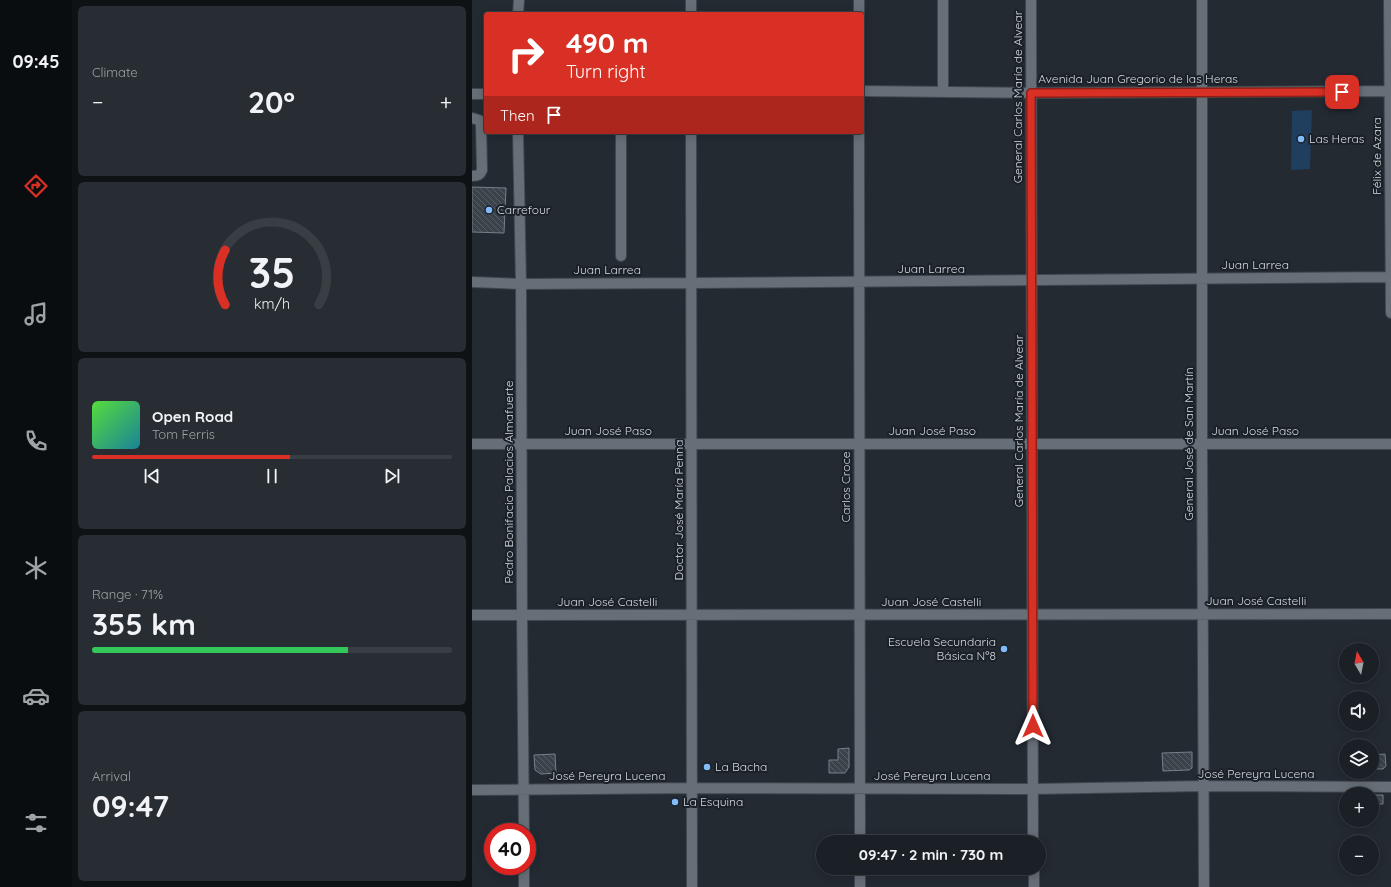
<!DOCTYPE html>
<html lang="en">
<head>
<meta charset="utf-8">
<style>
  body { margin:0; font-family:Quicksand,sans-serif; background:#272d32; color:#f1f3f6; height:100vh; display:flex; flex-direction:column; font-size:15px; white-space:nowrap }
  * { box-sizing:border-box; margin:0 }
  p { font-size:13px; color:#9fa3a7 }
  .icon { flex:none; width:22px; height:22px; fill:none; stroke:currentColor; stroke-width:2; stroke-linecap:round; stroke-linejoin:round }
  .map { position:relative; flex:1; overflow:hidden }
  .drawer { display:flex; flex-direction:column; gap:6px; padding:6px; background:#0e1215; width:400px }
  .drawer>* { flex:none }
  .banner { position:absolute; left:12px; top:12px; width:380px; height:122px; border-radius:4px; box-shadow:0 2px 10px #0003,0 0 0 1px #383e43; background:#d93025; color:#fff; overflow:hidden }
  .needle { width:26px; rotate:350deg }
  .fabs { position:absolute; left:867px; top:643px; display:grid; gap:8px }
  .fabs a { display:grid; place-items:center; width:40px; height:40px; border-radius:50%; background:#1a2026; box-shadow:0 2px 10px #0003,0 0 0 1px #383e43; font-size:20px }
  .speed { position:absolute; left:12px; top:823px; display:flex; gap:8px; font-size:20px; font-weight:700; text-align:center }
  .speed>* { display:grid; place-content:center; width:52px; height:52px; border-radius:50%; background:#1a2026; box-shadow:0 2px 10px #0003,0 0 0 1px #383e43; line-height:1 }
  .speed .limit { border:6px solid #d22; background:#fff; color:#111 }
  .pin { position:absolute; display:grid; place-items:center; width:34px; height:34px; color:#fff; margin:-17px; border-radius:8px; box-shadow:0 2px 6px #0006 }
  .me { position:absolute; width:44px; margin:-22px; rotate:0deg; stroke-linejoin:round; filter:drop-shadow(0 0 3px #0008) }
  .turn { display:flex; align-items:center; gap:14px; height:84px; padding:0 16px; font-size:18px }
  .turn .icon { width:52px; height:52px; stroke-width:2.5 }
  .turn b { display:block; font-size:28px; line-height:34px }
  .then { display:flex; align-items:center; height:38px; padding:0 16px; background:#0003; gap:8px; font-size:15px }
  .big { font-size:30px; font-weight:700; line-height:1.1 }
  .drawer .card { flex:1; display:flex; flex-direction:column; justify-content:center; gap:6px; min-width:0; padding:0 14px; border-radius:6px; background:#272d32 }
  .drawer .dial { align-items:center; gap:0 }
  .dial svg { height:104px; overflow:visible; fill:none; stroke:#383e43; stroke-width:7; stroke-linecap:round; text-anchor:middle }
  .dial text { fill:#f1f3f6; stroke:none }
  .song { display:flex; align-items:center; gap:12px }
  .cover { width:48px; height:48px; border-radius:6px; background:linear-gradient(135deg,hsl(110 70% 55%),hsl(190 70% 35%)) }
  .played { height:4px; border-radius:2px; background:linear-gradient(90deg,#d93025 55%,#383e43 55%) }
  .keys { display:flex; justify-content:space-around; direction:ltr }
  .heat { display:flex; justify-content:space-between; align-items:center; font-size:22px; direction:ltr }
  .charge { height:6px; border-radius:3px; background:linear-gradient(90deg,#34c759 71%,#383e43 0) }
  .trip { position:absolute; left:344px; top:835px; width:230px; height:40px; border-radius:20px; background:#1a2026; box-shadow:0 2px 10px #0003,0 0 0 1px #383e43; font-weight:700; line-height:40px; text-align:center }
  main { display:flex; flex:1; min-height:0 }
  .menu { display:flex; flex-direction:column; width:72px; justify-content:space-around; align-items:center; background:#0a0d0f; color:#9fa3a7 }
  .menu .icon { width:28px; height:28px }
  .menu .active { color:#d93025 }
  .menu b { font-size:18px; color:#f1f3f6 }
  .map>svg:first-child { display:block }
  .pitch { fill:#203e5e }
  .building { fill:url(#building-back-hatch); stroke:#777f89 }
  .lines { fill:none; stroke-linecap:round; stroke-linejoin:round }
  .minor-casing { stroke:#40474d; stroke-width:12 }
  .minor { stroke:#666e77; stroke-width:10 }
  .route-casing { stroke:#8d1f18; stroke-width:10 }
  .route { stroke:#d93025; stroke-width:7 }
  .poi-dot { fill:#83bcfa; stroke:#1a2128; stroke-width:1.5 }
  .labels { text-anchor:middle; stroke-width:4; stroke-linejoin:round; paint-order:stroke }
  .street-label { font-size:12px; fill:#d5dadf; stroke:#1a2128 }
  .poi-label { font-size:12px; fill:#d5dadf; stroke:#1a2128; text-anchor:start }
</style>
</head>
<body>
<main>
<nav class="menu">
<b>09:45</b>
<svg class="icon active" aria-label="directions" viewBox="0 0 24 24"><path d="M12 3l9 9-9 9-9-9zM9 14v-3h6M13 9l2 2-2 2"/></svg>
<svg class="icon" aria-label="music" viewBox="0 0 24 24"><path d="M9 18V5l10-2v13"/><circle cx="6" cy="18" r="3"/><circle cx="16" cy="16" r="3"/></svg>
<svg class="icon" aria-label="phone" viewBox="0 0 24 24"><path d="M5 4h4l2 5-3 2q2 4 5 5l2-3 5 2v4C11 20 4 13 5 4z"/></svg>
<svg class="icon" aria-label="climate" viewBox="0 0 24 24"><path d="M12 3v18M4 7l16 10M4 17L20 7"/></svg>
<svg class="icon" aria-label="car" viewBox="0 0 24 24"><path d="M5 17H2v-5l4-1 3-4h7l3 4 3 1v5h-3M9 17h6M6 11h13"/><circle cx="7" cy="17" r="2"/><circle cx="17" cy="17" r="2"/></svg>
<svg class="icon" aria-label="filters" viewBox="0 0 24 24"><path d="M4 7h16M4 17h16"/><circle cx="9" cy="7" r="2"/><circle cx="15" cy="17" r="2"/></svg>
</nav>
<section class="drawer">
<div class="card"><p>Climate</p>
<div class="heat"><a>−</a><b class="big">20°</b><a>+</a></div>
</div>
<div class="card dial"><svg viewBox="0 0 100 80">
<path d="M14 69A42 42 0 1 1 86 69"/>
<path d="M14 69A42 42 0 0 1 14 27" stroke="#d93025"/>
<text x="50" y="56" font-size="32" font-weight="700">35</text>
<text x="50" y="72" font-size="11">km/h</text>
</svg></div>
<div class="card">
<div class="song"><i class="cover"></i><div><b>Open Road</b><p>Tom Ferris</p></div></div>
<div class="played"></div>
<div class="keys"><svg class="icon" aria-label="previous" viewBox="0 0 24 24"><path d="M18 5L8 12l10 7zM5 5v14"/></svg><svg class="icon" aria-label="pause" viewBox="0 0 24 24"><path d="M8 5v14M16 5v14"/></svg><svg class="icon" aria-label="next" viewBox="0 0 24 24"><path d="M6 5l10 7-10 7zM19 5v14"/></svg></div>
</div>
<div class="card"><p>Range · 71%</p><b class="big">355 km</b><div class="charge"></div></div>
<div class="card"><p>Arrival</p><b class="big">09:47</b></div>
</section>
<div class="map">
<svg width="919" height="887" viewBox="0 0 919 887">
  <defs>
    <pattern id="building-back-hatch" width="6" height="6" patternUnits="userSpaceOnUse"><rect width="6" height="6" fill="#3a424a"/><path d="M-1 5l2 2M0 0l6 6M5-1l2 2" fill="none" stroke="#565d64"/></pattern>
  </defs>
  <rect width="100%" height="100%" fill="#232a32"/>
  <path class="pitch" d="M840 110 838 169 819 170 820 111Z"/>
  <path class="building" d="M0 187 34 188 32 233 0 232Z
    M377 748V767L373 773H357V760H366V749Z
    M720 752V768L717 770 691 771 690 753Z
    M83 754 84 773 69 774 63 770 62 755Z
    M913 754 914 766 911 769H900V755Z
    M900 795H911V804H900Z"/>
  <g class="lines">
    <g class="minor-casing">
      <path id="minor" d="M219 0V14
        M559 0 561 842
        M730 0V444L732 887
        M917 0 919 313
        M46 14 47 0
        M387 14V0
        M390 91 559 93 919 91
        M471 92V0
        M0 94H14
        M0 118 7 120 9 124 10 170C8 175 6 176 0 176
        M46 132 49 284 50 615 52 832
        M149 132V256
        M219 132 220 887
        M387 132 388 842
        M0 282 49 284 220 283 919 277
        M0 444H919
        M0 615 919 614
        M0 790 221 788 561 789 731 786 919 787
        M52 866V887
        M562 868V887
        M388 887V868"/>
    </g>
    <use href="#minor" class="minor"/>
  </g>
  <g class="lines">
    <g class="route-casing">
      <path id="route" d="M561 726 559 93 870 92"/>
    </g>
    <use href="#route" class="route"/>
  </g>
  <g class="poi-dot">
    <circle cx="829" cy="139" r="4"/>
    <circle cx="17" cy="210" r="4"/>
    <circle cx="532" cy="649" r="4"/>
    <circle cx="235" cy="767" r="4"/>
    <circle cx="203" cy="802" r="4"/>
  </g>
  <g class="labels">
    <g class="street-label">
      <text x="666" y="83">Avenida Juan Gregorio de las Heras</text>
      <text transform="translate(546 97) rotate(-90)" y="4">General Carlos María de Alvear</text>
      <text transform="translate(905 156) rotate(-90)" y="4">Félix de Azara</text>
      <text x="783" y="269">Juan Larrea</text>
      <text x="459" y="273">Juan Larrea</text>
      <text x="135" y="274">Juan Larrea</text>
      <text transform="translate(547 421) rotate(-90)" y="4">General Carlos María de Alvear</text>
      <text x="136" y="435">Juan José Paso</text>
      <text x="460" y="435">Juan José Paso</text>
      <text x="783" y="435">Juan José Paso</text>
      <text transform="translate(717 444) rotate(-90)" y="4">General José de San Martín</text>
      <text transform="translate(37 482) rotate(-90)" y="4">Pedro Bonifacio Palacios Almafuerte</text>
      <text transform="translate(374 487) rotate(-90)" y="4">Carlos Croce</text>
      <text transform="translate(207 510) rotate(-90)" y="4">Doctor José María Penna</text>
      <text x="784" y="605">Juan José Castelli</text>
      <text x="135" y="606">Juan José Castelli</text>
      <text x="459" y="606">Juan José Castelli</text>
      <text x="784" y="778">José Pereyra Lucena</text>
      <text x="135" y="780">José Pereyra Lucena</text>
      <text x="460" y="780">José Pereyra Lucena</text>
    </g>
    <g class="poi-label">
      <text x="837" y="143">Las Heras</text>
      <text x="25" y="214">Carrefour</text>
      <text x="524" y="646" text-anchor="end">Escuela Secundaria<tspan x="524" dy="14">Básica Nº8</tspan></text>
      <text x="243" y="771">La Bacha</text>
      <text x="211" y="806">La Esquina</text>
    </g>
  </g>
</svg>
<div class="fabs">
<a><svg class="needle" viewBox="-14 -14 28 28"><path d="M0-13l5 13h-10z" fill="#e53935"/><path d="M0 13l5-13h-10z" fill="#9fa3a7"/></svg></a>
<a><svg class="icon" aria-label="sound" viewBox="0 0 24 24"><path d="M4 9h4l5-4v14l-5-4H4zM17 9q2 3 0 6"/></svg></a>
<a><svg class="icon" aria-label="layers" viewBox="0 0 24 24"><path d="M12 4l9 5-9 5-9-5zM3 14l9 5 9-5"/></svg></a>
<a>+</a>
<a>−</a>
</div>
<div class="speed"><div class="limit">40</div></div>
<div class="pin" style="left:870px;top:92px;background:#d93025"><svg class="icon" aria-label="arrive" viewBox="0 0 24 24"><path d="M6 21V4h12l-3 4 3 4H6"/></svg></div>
<svg class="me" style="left:561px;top:726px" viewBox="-20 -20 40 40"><path d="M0-17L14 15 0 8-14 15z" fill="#d93025" stroke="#fff" stroke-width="4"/></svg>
<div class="trip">09:47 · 2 min · 730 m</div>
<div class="banner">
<div class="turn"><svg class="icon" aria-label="right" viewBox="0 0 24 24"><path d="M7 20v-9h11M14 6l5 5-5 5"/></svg><div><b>490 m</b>Turn right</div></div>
<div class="then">Then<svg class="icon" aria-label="arrive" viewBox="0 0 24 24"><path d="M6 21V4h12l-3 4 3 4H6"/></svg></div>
</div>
</div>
</main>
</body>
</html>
